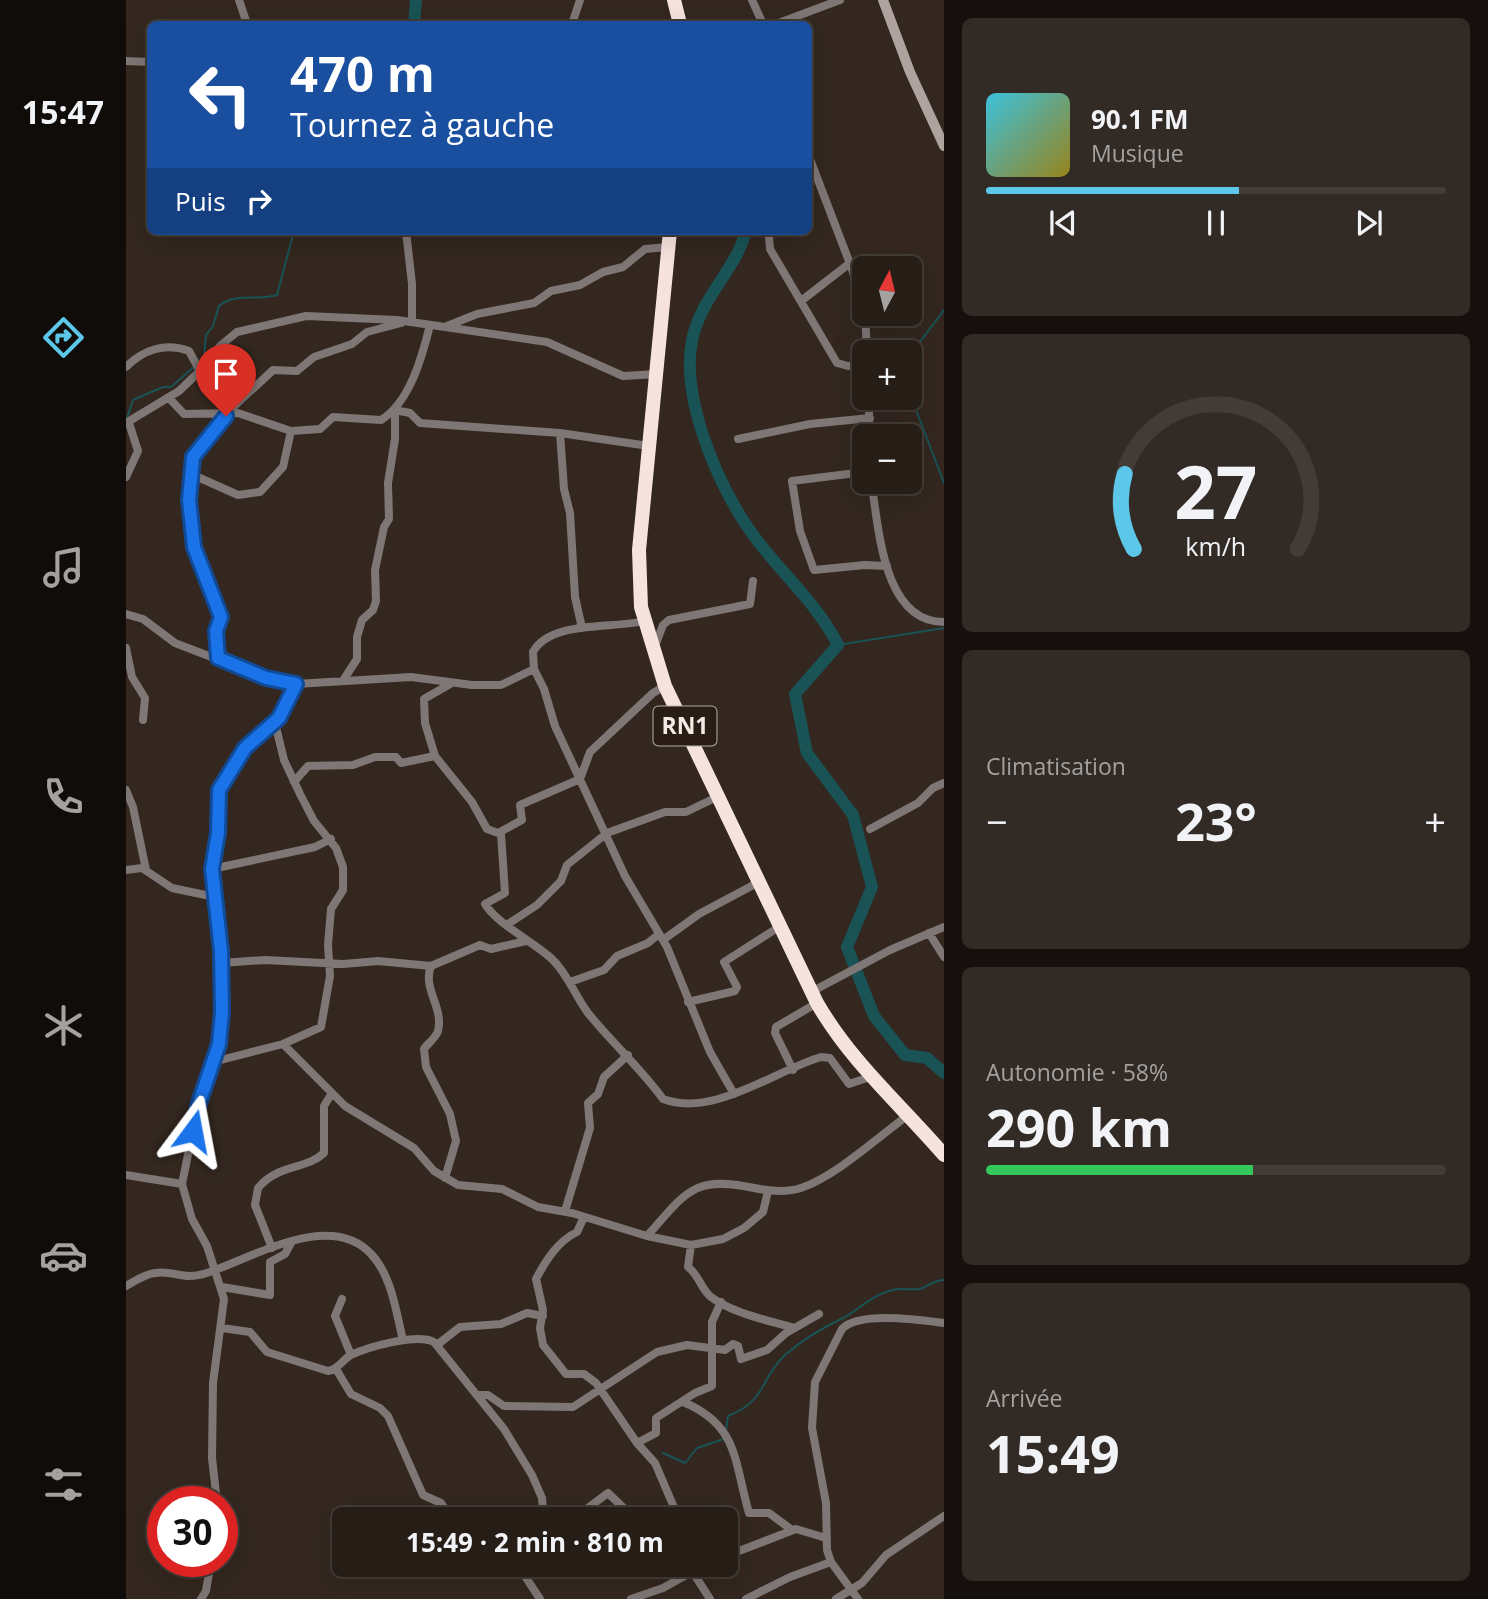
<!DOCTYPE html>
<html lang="fr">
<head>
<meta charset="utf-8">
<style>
  body { margin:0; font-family:"Open Sans",sans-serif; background:#322a24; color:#f1f3f6; height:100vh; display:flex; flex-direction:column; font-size:26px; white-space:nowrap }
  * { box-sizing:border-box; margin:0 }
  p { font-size:23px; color:#a4a2a1 }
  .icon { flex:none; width:38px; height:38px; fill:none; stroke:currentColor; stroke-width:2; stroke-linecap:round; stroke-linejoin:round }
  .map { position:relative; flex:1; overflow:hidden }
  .panel { display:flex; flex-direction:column; gap:18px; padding:18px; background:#15100d; width:544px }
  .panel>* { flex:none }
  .top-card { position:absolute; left:21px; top:21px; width:665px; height:214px; border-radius:10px; box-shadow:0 7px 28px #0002,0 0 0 2px #423b36; background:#1a4fa0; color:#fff; overflow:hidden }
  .needle { width:46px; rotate:7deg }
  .buttons { position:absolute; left:726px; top:256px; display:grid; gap:14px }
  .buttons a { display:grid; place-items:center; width:70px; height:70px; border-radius:10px; background:#261d17; box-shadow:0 7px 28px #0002,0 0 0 2px #423b36; font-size:35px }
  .speed { position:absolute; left:21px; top:1486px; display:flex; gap:14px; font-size:35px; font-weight:700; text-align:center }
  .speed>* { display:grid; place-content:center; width:91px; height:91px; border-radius:50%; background:#261d17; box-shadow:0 7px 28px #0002,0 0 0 2px #423b36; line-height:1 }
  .speed .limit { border:10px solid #d22; background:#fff; color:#111 }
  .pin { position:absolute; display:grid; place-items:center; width:60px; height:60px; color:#fff; margin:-72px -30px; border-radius:50% 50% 50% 0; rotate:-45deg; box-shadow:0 0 7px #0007 }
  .pin .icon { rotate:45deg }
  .me { position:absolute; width:77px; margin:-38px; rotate:13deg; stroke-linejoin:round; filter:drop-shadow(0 0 5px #0008) }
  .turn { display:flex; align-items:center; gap:24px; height:147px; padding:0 28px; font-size:32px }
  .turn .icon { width:91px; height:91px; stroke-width:2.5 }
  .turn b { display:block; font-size:49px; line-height:60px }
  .then { display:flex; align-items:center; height:66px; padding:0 28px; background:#0003; gap:14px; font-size:26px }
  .big { font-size:52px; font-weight:700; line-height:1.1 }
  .panel .card { flex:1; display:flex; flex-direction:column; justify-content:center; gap:10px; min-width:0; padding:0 24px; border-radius:10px; background:#322a24 }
  .panel .dial { align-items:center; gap:0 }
  .dial svg { height:182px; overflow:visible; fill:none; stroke:#423b36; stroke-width:7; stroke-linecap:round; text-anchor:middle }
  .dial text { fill:#f1f3f6; stroke:none }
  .song { display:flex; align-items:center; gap:21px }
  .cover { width:84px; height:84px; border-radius:10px; background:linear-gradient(135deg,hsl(190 70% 55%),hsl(50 70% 35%)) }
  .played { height:7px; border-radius:4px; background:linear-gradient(90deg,#5cc7e8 55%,#423b36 55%) }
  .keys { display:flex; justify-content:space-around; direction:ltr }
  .heat { display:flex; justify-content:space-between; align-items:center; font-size:38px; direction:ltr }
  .charge { height:10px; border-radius:5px; background:linear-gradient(90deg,#34c759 58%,#423b36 0) }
  .trip { position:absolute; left:206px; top:1507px; width:406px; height:70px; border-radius:10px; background:#261d17; box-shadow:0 7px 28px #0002,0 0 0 2px #423b36; font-weight:700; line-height:70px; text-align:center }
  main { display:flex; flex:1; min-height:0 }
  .tab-bar { display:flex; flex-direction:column; width:126px; justify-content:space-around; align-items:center; background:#0f0c09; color:#a4a2a1 }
  .tab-bar .icon { width:49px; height:49px }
  .tab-bar .on { color:#5cc7e8 }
  .tab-bar b { font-size:32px; color:#f1f3f6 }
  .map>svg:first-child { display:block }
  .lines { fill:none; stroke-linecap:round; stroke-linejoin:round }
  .stream { stroke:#195356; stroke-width:2 }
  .river { stroke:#195356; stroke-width:12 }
  .street { stroke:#7f7775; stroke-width:8 }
  .secondary { stroke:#afa29f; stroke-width:10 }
  .highway { stroke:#f7e3de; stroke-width:14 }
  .route-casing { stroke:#114b97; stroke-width:18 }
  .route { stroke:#1a73e8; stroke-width:12 }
  .labels { text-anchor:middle; stroke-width:7; stroke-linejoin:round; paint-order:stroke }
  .shield { fill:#291d16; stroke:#b7ada8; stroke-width:2 }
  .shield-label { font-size:23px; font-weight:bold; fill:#f4ebe6 }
</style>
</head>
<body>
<main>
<nav class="tab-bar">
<b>15:47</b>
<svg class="icon on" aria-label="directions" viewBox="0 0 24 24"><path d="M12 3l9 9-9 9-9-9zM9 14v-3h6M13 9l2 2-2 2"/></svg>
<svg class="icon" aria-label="music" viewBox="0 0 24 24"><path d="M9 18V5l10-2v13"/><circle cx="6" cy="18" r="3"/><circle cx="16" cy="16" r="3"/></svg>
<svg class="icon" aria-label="phone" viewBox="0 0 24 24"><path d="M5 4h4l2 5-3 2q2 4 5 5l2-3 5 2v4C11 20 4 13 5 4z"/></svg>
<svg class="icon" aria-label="climate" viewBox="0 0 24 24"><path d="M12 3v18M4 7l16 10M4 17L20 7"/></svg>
<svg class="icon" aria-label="car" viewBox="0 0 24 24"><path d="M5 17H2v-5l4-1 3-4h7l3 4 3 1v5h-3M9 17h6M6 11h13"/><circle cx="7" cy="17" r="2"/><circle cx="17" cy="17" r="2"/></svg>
<svg class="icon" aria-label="filters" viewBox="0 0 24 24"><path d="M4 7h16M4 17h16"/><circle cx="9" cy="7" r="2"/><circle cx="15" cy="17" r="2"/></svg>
</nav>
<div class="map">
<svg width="818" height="1599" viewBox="0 0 818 1599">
  <rect width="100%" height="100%" fill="#33271f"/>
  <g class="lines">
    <path class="stream" d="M784 355 818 310
      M72 361 78 357 80 335 87 326 93 306C109 292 132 301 151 295L168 231
      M784 394 818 483
      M1 418 7 400 37 387H45L69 366
      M712 645 818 628
      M600 1430 602 1416C642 1400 633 1379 659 1355 677 1339 698 1327 719 1317 735 1308 746 1295 766 1290 775 1288 784 1290 793 1289 802 1287 807 1280 818 1280
      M537 1453 559 1463 571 1448 598 1439"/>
    <path class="river" d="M288 24 290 0
      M620 231C610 270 576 295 566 340 554 401 596 497 634 544 660 577 693 607 712 645L669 694 681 753 727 815 746 887 721 947 748 1016 779 1055 801 1058 818 1073"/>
    <path class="street" d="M113 0 121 24
      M626 0 637 24
      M446 24 454 0
      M650 24 714 0
      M0 61 24 62
      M682 154 726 269 738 311
      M280 231 286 284V322
      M643 237 644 249 711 363 722 366 738 365
      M675 301 724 263
      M739 313 741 352
      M321 326 351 314 408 303 425 291 454 285 477 272 497 267 519 249 542 247
      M0 367C17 350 39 342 63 351L74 371
      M43 398 58 414 112 413 165 431 194 429 207 417 255 420C284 402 296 357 304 325
      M269 410 284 413 294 423 434 433 523 446
      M0 423 53 391 74 371 94 346 111 332 180 316 271 320 421 342 497 376 532 374
      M434 433 438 489 444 513 449 597 456 628
      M743 436V397
      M612 439 684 424 744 418
      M738 472 666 481 674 531 688 570 739 565 761 566
      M65 474 112 495 134 492 157 467 165 431
      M0 477 12 451 3 423
      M745 481C753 526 756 622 818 622
      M0 614 17 619 49 643 140 678 170 684 285 677 346 685H375L408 669 407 652C424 620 487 629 518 621
      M529 646 537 625 543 620 624 604 627 581
      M0 648 6 677 19 698 17 720
      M92 658 90 631 95 617C76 571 60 528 64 477 65 471 64 462 67 456 86 423 120 396 147 370L171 371 188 357 226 344 241 332 275 323
      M408 669 418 689 429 726 499 876 541 947 584 1052 608 1094
      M218 679 231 659V637L236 620 247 610 250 601 249 570 258 527 263 519 262 483 269 439V410
      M326 683 298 699 299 723 309 756 346 802 361 829 375 834 379 893 359 904C370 923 409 943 426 959 442 974 449 996 462 1013 486 1043 514 1067 537 1099 587 1118 648 1071 695 1057L704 1058 723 1084 744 1077
      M149 723 158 760 174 794 188 821 210 848 217 867V890L205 909 202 945 204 976 195 1027 157 1044
      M168 782 182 766 227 765 249 757H270L275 763 309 756
      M0 790 7 807 20 870
      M744 829 792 803 807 788 818 783
      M374 832 396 820 394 805 454 779 464 752 527 693 539 686
      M86 869 189 847 205 839
      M0 870 16 868 46 888 89 897
      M382 924 411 905 435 881 441 865 481 833 539 812H560L593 796
      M803 933 818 957
      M537 940 573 914 633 882
      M95 963 139 960 217 964 252 961 305 966 354 945 365 949 400 941
      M305 966C296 989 318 1007 312 1031 310 1038 302 1043 298 1049L300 1067 324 1114 330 1141 319 1178
      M444 982 478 970 491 956 522 943 533 934
      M685 992 764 950 818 927
      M562 1002 609 991 611 987 598 962 653 927
      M87 1062 157 1044 219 1106 288 1148 308 1171 332 1185 376 1189 412 1207 446 1213 521 1236C560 1193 566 1175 628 1188 643 1191 660 1193 675 1188 710 1176 751 1138 781 1116
      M667 1070 649 1033 650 1027 691 1003
      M0 1175 56 1184
      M439 1211 464 1128 462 1103 472 1094 478 1077 502 1055
      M458 1217 451 1232C432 1241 420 1260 410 1279L417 1310 414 1328 417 1345 440 1374H458L470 1383 511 1443 529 1463 553 1519
      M521 1236 565 1245 597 1239 618 1228 637 1212 642 1191
      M565 1245 562 1267C573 1275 575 1289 585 1297 608 1314 642 1320 668 1328
      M146 1248 129 1205 132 1188C153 1163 180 1170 198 1153V1106L206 1093
      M0 1286C9 1281 19 1274 29 1273 50 1270 56 1281 81 1273 126 1258 205 1209 246 1255 266 1277 270 1312 277 1340
      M96 1287 144 1295V1262L159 1254 165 1243
      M216 1299 209 1316 225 1355
      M96 1328 124 1332 141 1352 202 1371C213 1369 216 1360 225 1355 242 1347 291 1333 308 1342L378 1429 406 1475 416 1498 418 1519
      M311 1345 334 1327 375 1324 401 1313 417 1316
      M210 1369 225 1394 254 1408 262 1416 297 1495 315 1503 326 1519
      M352 1395H362L378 1406 447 1407 531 1352 561 1345 599 1350 607 1344 612 1346 615 1359 641 1350 660 1333 693 1314
      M557 1402C613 1425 608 1462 623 1513H643L666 1530
      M511 1443 530 1433V1418L569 1393 586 1386V1322L595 1302
      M91 1502 86 1458 87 1383 98 1299 81 1246 66 1219 56 1184 72 1106 93 1044 95 963 86 869 92 833V798L96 783 119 748 154 718 170 684
      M447 1519 482 1493 509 1519
      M600 1556 670 1529 700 1538
      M391 1564 414 1599
      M428 1564 453 1568 462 1564
      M566 1571 584 1599
      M75 1599 80 1591 85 1561
      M505 1599 537 1588 580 1564
      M620 1599 664 1577 705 1562
      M710 1599 736 1583 760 1555 818 1516
      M732 1599 705 1562 701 1550 700 1503 686 1428 689 1382 716 1329C733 1311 794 1320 818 1323"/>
    <path class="secondary" d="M757 0 784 72 818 146"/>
    <path class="highway" d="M548 0 554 24
      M544 231 513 550 515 607 539 686 691 1003C725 1062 774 1104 818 1155"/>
  </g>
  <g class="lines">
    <g class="route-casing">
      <path id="route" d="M67 1131 72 1106 93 1044 96 1012 95 951 86 869 92 833 93 790 119 748 153 718 170 684 140 678 92 658 90 631 95 617 68 547 63 500 67 457 100 416"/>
    </g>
    <use href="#route" class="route"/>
  </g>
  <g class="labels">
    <rect class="shield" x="527.5" y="706.5" width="63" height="39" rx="5"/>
    <g class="shield-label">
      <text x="559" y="734">RN1</text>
    </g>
  </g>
</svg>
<div class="buttons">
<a><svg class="needle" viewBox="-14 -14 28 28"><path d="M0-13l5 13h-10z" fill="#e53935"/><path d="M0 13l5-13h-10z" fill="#a4a2a1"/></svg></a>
<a>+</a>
<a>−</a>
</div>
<div class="speed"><div class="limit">30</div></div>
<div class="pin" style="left:100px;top:416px;background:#d93025"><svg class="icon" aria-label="arrive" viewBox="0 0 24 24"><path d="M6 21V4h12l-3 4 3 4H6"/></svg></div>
<svg class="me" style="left:67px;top:1131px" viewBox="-20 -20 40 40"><path d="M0-17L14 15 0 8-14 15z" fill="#1a73e8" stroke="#fff" stroke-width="4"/></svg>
<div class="trip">15:49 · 2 min · 810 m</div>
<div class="top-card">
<div class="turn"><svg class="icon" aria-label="left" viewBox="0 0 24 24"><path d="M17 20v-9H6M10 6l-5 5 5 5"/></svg><div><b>470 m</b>Tournez à gauche</div></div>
<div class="then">Puis<svg class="icon" aria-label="right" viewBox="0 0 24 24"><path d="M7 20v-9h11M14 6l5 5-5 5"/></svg></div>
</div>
</div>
<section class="panel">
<div class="card">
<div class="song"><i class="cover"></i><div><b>90.1 FM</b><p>Musique</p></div></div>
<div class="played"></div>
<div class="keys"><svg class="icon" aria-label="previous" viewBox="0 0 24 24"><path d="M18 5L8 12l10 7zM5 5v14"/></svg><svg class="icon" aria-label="pause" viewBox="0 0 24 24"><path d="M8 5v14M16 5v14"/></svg><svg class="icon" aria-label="next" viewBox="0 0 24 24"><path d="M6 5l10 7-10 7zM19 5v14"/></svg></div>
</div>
<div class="card dial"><svg viewBox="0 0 100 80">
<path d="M14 69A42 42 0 1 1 86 69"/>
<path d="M14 69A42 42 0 0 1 10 36" stroke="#5cc7e8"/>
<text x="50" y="56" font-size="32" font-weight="700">27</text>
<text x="50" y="72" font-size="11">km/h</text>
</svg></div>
<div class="card"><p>Climatisation</p>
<div class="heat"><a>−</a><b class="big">23°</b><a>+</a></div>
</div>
<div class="card"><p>Autonomie · 58%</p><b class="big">290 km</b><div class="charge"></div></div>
<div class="card"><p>Arrivée</p><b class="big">15:49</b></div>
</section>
</main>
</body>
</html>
